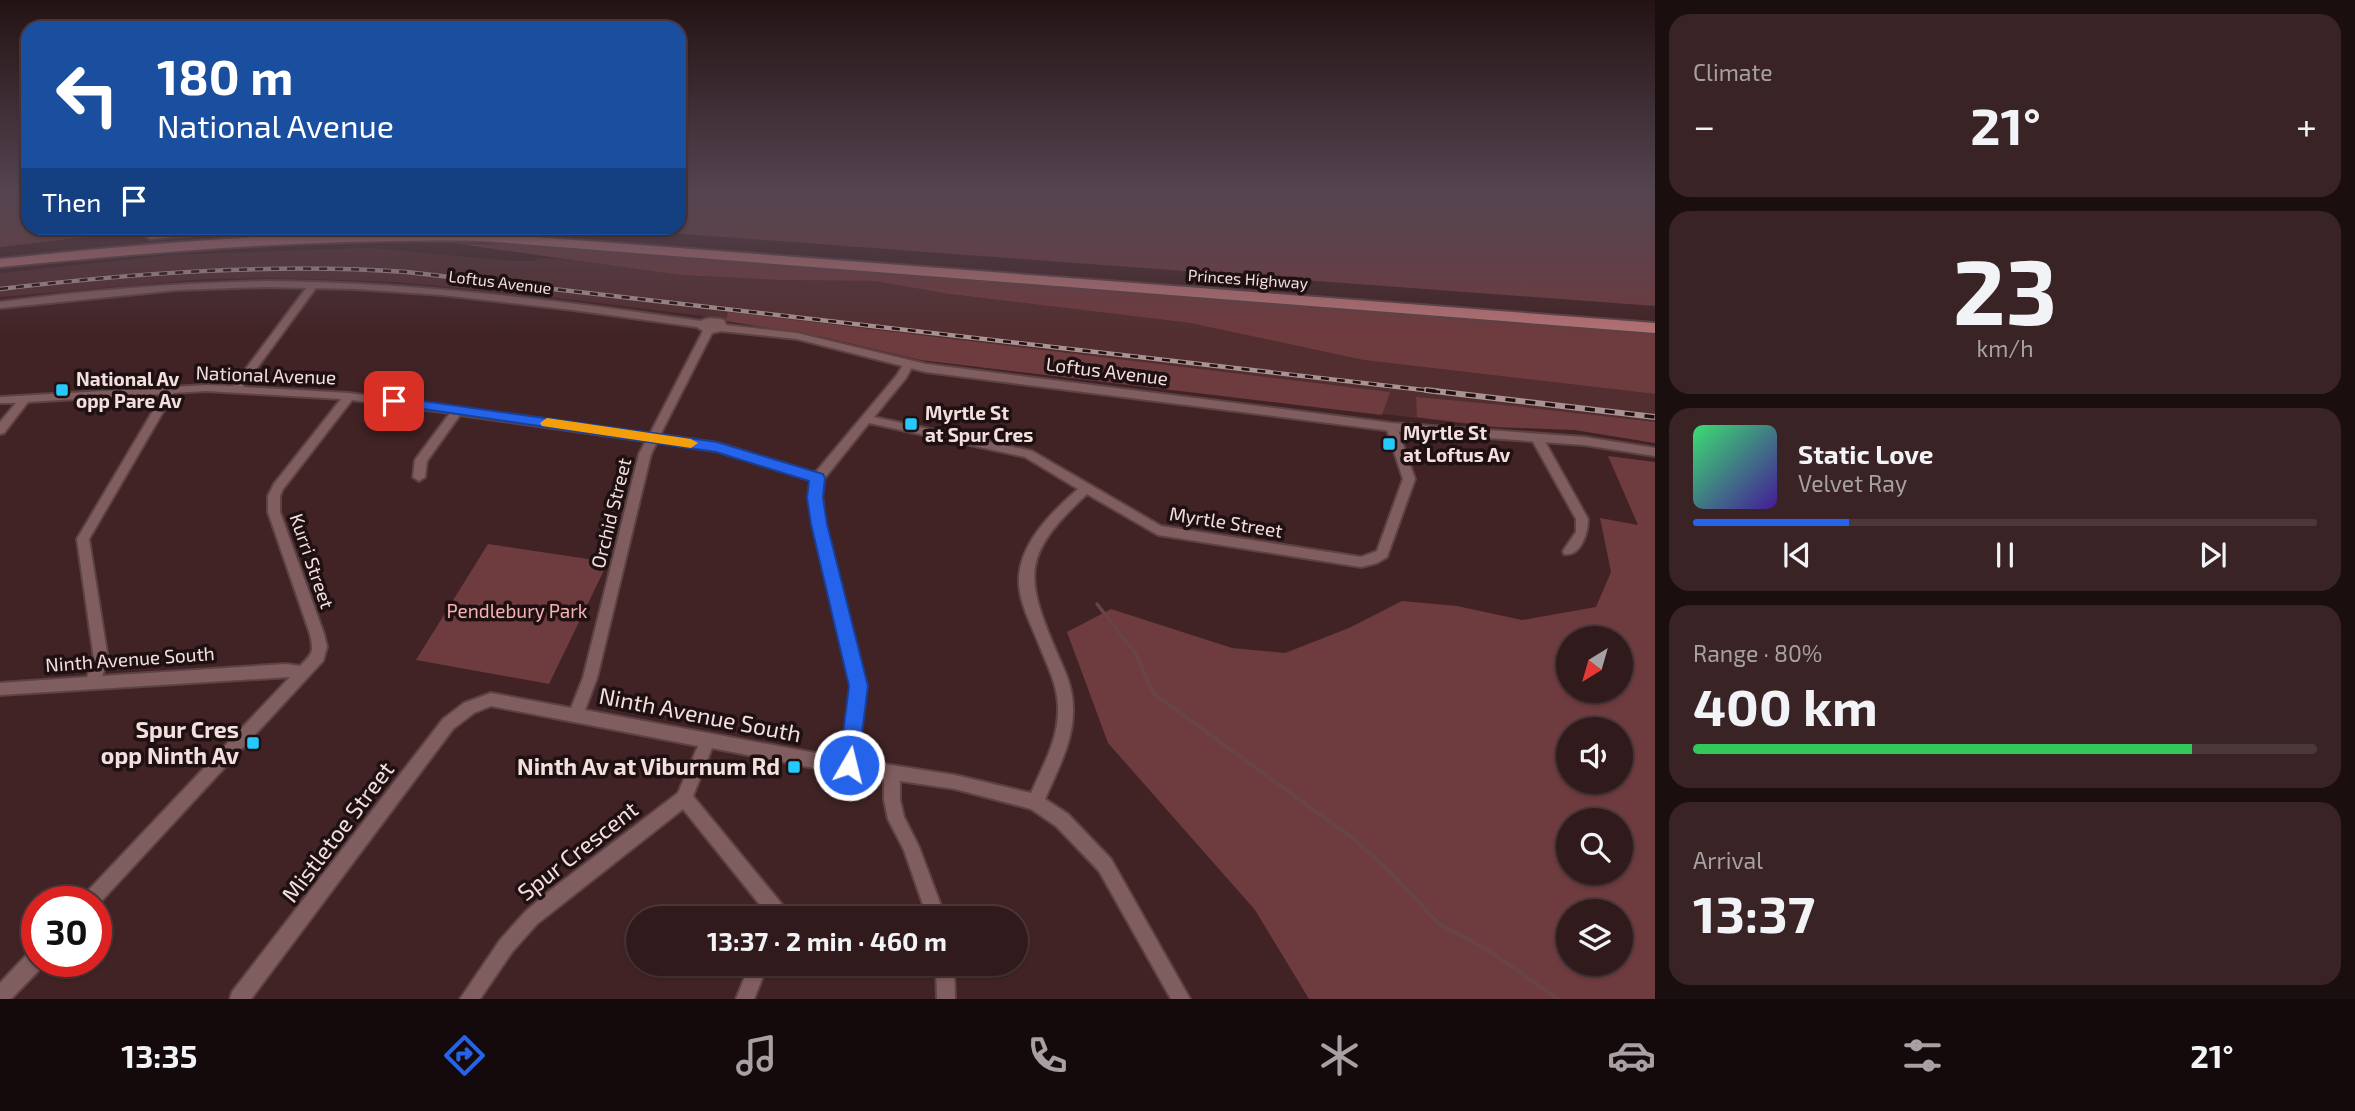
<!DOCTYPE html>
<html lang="en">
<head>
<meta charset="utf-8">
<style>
  body { margin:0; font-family:"Exo 2",sans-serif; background:#392325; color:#f1f3f6; height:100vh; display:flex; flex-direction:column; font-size:26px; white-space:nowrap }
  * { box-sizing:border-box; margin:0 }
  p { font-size:23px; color:#a8a1a3 }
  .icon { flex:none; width:38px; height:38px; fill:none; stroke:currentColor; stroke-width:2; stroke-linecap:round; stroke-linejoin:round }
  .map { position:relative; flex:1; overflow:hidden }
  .side { display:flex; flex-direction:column; gap:14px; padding:14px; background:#1b0e0f; width:700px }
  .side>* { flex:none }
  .banner { position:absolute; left:21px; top:21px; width:665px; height:214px; border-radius:21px; box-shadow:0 2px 5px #0004,0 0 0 2px #4c383b; background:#1a4fa0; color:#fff; overflow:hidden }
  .needle { width:46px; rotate:217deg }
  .controls { position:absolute; left:1556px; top:626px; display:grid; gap:14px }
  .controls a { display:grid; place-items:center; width:77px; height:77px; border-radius:50%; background:#311a1c; box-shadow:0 2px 5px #0004,0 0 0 2px #4c383b; font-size:35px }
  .speed { position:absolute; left:21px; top:886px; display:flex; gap:14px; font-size:35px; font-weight:700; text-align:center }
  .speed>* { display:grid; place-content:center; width:91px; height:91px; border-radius:50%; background:#311a1c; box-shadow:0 2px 5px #0004,0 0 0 2px #4c383b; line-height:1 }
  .speed .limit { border:10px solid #d22; background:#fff; color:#111 }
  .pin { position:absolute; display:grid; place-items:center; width:60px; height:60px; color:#fff; margin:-30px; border-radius:14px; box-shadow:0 4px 10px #0006 }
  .me { position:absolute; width:77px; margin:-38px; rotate:8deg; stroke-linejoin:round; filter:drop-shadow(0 0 5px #0008) }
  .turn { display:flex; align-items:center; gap:24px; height:147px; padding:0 21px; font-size:32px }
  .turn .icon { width:91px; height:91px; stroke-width:2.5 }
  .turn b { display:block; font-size:49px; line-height:60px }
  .then { display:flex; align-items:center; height:66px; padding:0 21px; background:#0003; gap:14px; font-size:26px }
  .big { font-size:52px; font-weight:700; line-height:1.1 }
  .side .widget { flex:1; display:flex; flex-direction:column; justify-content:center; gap:10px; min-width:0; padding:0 24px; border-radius:21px; background:#392325 }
  .side .dial { align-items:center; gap:0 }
  .dial b { font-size:91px; line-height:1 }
  .song { display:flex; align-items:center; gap:21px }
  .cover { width:84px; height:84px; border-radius:10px; background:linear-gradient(135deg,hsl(140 70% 55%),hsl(260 70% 35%)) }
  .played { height:7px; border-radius:4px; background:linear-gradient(90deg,#2563eb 25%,#4c383b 25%) }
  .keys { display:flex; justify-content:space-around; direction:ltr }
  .heat { display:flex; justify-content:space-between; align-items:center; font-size:38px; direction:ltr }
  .charge { height:10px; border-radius:5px; background:linear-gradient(90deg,#34c759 80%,#4c383b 0) }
  .trip { position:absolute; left:626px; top:906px; width:402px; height:70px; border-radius:35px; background:#311a1c; box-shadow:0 2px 5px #0004,0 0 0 2px #4c383b; font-weight:700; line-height:70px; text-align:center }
  .menu { display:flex; height:112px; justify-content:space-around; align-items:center; background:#140a0b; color:#a8a1a3 }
  .menu .icon { width:49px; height:49px }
  .menu .current { color:#2563eb }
  .menu b { font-size:32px; color:#f1f3f6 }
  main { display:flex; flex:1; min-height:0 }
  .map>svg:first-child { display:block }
  .built { fill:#522e30 }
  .green { fill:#6e3b3e; fill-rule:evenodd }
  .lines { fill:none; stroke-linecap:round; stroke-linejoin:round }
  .stream-far1 { stroke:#694346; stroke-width:3.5 }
  .stream { stroke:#694346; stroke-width:4.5 }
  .minor-casing { stroke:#5c4244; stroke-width:4 }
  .tertiary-casing { stroke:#5c4244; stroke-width:4 }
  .trunk-casing { stroke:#5c4244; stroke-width:4 }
  .minor { fill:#805d5e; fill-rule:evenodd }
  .tertiary { fill:#805d5e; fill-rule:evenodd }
  .trunk { fill:#b37174; fill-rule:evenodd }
  .rail-far1-casing { stroke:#ab9293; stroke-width:4.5 }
  .rail-casing { stroke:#ab9293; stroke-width:6 }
  .rail-far1 { stroke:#1f1112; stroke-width:2.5; stroke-dasharray:8; stroke-linecap:butt }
  .rail { stroke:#1f1112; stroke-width:3.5; stroke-dasharray:10; stroke-linecap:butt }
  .route { fill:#2563eb; stroke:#184099; stroke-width:2 }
  .slow { fill:#f59e0b }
  .poi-dot { fill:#24c9fe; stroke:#1f1112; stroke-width:2.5 }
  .labels { text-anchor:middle; stroke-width:7; stroke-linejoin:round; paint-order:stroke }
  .far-street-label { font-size:16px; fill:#f4dfdf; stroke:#1f1112 }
  .street-label { font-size:19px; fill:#f4dfdf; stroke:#1f1112 }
  .poi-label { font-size:19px; font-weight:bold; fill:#f4dfdf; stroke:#1f1112; text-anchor:start }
  .park-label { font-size:19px; fill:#f7b2b4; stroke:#1f1112 }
  .near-street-label { font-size:23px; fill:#f4dfdf; stroke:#1f1112 }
  .near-poi-label { font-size:23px; font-weight:bold; fill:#f4dfdf; stroke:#1f1112; text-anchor:end }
</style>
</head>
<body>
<main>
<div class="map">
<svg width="1655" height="999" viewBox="0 0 1655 999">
  <rect width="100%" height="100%" fill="#412325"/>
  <path class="built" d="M370 248 514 261H534L540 258 573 260 680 275 778 280 875 281 949 294 1190 323 1363 360 1655 394V443L1575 430 1495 427 920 360 819 336 703 316 567 299 397 282 278 278 204 279 0 297V273L171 255Z"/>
  <path class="green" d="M0 194H28V228H163L0 247Z
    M679 194H1655V306L603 228H679Z
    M452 243 553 246 1655 334V394L1363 360 1190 323 949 294 875 281 778 280 680 275Z
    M728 312 1390 392 1382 415 920 360 819 336 726 321Z
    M1416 397 1514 406 1655 422V443L1575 430 1495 427 1417 417Z
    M1608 456 1655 462V999H1309L1255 910 1108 743 1067 632 1111 609 1232 648 1285 653 1349 628 1402 601 1457 606 1522 620 1596 607 1611 572 1600 518 1638 525ZM1568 639H1620V691H1568ZM1568 730H1620V782H1568ZM1568 821H1620V873H1568ZM1568 912H1620V964H1568Z
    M488 544 608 562 549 684 416 660Z"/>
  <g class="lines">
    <path class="stream-far1" d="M1097 604 1135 653"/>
    <path class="stream" d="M1134 651 1154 694 1354 839 1394 876 1438 923 1491 952 1558 999"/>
    <g class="minor-casing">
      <path id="minor" d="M313 282 318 285 243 387 349 393 650 434 703 331 708 328 713 331 660 435 717 443 815 473 897 375 904 363 908 362 913 365 906 378 874 417 1032 451 1161 526 1361 557 1377 551 1403 479 1386 427 1388 424H1396L1415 479 1387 557 1377 563 1361 567 1158 535 1087 494C1023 554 1023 574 1057 653 1065 671 1073 688 1073 708 1074 741 1057 771 1045 799L1068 814 1111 859 1190 999H1171L1099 871 1056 826 1031 809 955 789 900 781V800L904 817 919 847 946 919H928L904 850 888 819 884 800V779L809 767 712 748 693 796 785 908 788 914 786 919H768L769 916 683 809 537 924 512 952 480 999H460L500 940 525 912 548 892 678 793 698 746 491 706 474 713 453 729 251 999H230L232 992 443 719 464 703 491 693 571 708 583 678 639 454 646 441 460 415 427 461 425 477 419 481 413 477 415 460 450 413 352 400 283 489 280 496V512L324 634 327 647 323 661 96 907V901H81L84 895 290 677 0 695V683L87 677 94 659 77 539 163 394 28 402 4 433 0 434V422L16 403H0V397L206 385 233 386 310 283ZM206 391 341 399 274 484 268 496V512L310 634C314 652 313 653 300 666L286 664 102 676 108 659 89 539 174 393ZM869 423 1025 457 1078 489C1052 512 1019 543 1019 581 1019 603 1032 626 1040 647 1048 667 1058 686 1058 708 1059 738 1043 766 1031 793L955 775 858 760 866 686 825 524 822 496 824 479ZM657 442 716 451 812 480 810 501 813 524 852 686 842 758 585 710 597 678 651 454Z
        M1537 434 1543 438 1588 519C1588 533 1581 557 1564 554L1563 551 1576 532V519L1531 438Z
        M37 949V961H45L44 965 11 999H0V983L30 951Z
        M750 964H768L754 999H736Z
        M936 964H954L955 999H937Z"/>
    </g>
    <g class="tertiary-casing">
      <path id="tertiary" d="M266 281C412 282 556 300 701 321 706 317 717 318 724 320L726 325 797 333 926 364 1392 423 1584 437 1655 448V456L1584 445 1392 431 926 372 797 339 721 331 708 334 697 327 573 310 442 295 355 289 266 287 177 290 0 308V302C88 290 177 283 266 281Z"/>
    </g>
    <g class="trunk-casing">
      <path id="trunk" d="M189 228H236L229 232 150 239 143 235 150 231Z
        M362 232 483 233 1655 323V333L483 241C321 238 161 251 0 267V259C121 246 241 236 362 232Z"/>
    </g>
    <use href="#minor" class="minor"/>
    <use href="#tertiary" class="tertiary"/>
    <use href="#trunk" class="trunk"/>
    <g class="rail-far1-casing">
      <path id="rail-far1" d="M0 289C135 273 271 263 407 272L1441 392"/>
    </g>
    <g class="rail-casing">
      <path id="rail" d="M1426 390 1655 417"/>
    </g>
    <use href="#rail-far1" class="rail-far1"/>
    <use href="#rail" class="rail"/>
  </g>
  <linearGradient id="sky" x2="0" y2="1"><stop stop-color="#241314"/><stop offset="0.58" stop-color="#544551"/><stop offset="1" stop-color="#544551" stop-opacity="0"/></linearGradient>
  <rect width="1655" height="334" fill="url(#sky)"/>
  <path class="route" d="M394 397 717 442 823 474 825 478 823 498 827 524 868 686 857 772 849 775 842 772 839 765 849 686 811 524 807 498 809 481 716 452 389 404 387 401Z"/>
  <path class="slow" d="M547 418 691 439 698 443 691 448 542 426 540 423Z"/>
  <g class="poi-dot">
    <rect x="55" y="383" width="14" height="14" rx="3.5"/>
    <rect x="904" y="417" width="14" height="14" rx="3.5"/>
    <rect x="1382" y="437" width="14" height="14" rx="3.5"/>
    <rect x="246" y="736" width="14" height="14" rx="3.5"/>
    <rect x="787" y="760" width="14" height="14" rx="3.5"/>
  </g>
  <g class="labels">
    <g class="far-street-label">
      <text transform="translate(1248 279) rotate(4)" y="6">Princes Highway</text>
      <text transform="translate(500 282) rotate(7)" y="6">Loftus Avenue</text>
    </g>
    <g class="street-label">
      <text transform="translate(1107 371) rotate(7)" y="7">Loftus Avenue</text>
      <text transform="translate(266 375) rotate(2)" y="7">National Avenue</text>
      <text transform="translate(611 513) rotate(-76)" y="7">Orchid Street</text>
      <text transform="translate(1226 522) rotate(9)" y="7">Myrtle Street</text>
      <text transform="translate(312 561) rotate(71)" y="7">Kurri Street</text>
      <text transform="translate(130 659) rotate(-4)" y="7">Ninth Avenue South</text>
    </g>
    <g class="poi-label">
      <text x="76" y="386">National Av<tspan x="76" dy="22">opp Pare Av</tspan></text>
      <text x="925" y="420">Myrtle St<tspan x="925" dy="22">at Spur Cres</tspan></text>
      <text x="1403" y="440">Myrtle St<tspan x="1403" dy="22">at Loftus Av</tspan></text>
    </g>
    <g class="park-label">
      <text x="517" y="618">Pendlebury Park</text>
    </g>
    <g class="near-street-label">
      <text transform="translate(700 715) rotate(11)" y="8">Ninth Avenue South</text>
      <text transform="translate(338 832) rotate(-53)" y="8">Mistletoe Street</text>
      <text transform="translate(578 851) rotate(-38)" y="8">Spur Crescent</text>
    </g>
    <g class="near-poi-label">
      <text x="239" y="738">Spur Cres<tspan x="239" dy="26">opp Ninth Av</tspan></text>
      <text x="780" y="775">Ninth Av at Viburnum Rd</text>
    </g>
  </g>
</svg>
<div class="controls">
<a><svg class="needle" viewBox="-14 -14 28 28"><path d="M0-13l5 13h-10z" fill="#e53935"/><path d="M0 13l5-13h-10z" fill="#a8a1a3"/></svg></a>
<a><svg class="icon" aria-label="sound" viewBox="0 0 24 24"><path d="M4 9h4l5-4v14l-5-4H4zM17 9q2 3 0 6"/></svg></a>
<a><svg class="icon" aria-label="search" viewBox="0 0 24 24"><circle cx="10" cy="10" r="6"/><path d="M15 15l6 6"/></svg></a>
<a><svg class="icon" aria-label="layers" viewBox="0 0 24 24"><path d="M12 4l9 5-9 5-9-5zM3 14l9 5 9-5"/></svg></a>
</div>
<div class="speed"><div class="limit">30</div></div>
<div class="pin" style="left:394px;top:401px;background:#d93025"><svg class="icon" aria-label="arrive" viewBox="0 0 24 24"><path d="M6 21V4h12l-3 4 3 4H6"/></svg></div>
<svg class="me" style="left:849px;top:765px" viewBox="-20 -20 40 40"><circle r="17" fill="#2563eb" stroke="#fff" stroke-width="3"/><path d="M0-11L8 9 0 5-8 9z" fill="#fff"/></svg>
<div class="trip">13:37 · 2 min · 460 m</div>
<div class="banner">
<div class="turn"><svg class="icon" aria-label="left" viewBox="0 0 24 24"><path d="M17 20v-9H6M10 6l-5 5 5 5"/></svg><div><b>180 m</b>National Avenue</div></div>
<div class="then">Then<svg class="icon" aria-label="arrive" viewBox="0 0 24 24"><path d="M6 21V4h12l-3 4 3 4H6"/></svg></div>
</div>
</div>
<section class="side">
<div class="widget"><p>Climate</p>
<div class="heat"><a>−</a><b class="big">21°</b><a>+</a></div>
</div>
<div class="widget dial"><b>23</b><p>km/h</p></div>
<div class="widget">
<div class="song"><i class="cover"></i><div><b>Static Love</b><p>Velvet Ray</p></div></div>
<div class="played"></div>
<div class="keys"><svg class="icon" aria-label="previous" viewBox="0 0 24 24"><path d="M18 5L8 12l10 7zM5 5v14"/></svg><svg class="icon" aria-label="pause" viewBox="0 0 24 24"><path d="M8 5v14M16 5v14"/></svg><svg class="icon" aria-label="next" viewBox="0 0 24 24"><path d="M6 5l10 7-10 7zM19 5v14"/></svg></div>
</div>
<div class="widget"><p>Range · 80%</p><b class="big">400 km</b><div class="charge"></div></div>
<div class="widget"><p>Arrival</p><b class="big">13:37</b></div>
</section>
</main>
<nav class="menu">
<b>13:35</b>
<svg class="icon current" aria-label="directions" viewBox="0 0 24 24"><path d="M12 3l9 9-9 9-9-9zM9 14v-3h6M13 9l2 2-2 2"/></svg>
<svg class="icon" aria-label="music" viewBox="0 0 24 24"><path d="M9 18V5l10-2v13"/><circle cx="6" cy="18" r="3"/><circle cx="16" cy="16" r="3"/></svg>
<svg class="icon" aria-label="phone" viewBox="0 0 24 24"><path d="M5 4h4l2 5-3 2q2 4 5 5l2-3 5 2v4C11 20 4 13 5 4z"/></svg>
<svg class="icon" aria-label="climate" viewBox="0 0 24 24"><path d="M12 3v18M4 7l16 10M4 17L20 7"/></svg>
<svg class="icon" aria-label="car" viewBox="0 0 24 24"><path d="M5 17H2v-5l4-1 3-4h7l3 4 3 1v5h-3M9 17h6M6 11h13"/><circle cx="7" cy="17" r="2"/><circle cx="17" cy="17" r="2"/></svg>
<svg class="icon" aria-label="filters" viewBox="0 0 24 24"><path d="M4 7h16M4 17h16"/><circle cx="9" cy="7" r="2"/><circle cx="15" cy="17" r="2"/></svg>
<b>21°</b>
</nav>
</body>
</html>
